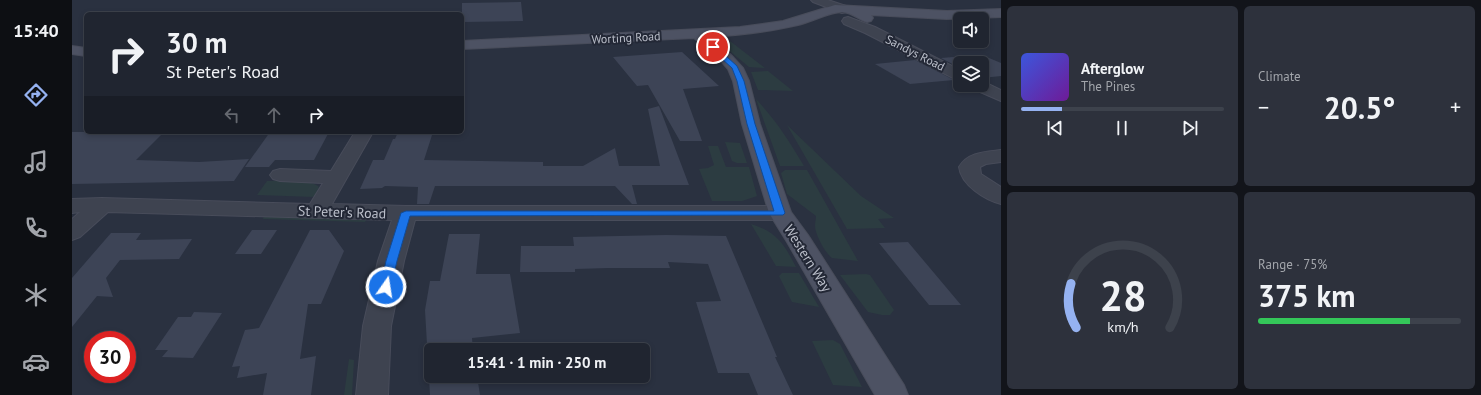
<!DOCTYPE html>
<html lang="en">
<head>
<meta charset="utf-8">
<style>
  body { margin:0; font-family:"PT Sans",sans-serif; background:#2d313c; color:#f1f3f6; height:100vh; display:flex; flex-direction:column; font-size:15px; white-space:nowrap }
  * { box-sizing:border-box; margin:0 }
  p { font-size:13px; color:#a2a5ab }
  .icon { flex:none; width:22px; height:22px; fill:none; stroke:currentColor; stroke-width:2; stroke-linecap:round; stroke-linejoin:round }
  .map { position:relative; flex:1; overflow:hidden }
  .panel { display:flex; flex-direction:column; gap:6px; padding:6px; background:#12141a; width:480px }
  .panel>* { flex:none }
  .top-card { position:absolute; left:12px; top:12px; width:380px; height:122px; border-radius:6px; box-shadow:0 2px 6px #0003,0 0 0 1px #3d424c; background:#202530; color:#f1f3f6; overflow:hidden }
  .controls { position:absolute; left:881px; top:12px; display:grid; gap:8px }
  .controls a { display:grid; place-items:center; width:36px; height:36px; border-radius:6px; background:#202530; box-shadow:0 2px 6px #0003,0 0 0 1px #3d424c; font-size:20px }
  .speed { position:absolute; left:12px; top:331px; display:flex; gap:8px; font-size:20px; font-weight:700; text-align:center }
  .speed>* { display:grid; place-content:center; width:52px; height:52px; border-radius:50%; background:#202530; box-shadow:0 2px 6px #0003,0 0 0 1px #3d424c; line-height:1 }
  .speed .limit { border:6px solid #d22; background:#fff; color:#111 }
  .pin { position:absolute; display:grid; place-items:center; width:34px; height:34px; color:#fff; margin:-17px; border:2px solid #fff; border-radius:50%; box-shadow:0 1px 4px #0007 }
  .me { position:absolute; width:44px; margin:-22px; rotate:13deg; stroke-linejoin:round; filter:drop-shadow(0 0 3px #0008) }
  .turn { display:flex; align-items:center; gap:14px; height:84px; padding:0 16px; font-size:18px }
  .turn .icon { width:52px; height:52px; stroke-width:2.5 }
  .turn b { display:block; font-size:28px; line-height:34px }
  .lanes { display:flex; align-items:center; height:38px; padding:0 16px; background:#0003; justify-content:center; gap:20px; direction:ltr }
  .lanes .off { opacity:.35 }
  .big { font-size:30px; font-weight:700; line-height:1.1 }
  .panel .widget { flex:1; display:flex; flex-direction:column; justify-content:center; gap:6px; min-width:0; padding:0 14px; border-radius:6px; background:#2d313c }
  .panel .dial { align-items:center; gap:0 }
  .dial svg { height:104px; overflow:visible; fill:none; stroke:#3d424c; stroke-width:7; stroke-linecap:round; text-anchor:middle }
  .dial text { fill:#f1f3f6; stroke:none }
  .song { display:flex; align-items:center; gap:12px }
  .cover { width:48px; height:48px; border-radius:6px; background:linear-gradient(135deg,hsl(230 70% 55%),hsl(280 70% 35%)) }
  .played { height:4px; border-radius:2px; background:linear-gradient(90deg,#95b2f1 20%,#3d424c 20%) }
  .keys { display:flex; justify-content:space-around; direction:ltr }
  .heat { display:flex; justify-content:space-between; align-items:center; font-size:22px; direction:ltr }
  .charge { height:6px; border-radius:3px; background:linear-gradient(90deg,#34c759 75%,#3d424c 0) }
  .panel .tiles { flex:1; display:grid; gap:6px; grid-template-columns:repeat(2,1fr) }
  .trip { position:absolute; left:352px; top:343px; width:226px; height:40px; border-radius:6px; background:#202530; box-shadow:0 2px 6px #0003,0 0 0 1px #3d424c; font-weight:700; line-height:40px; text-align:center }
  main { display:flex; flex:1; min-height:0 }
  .tabs { display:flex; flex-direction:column; width:72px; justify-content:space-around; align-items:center; background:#0d0f13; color:#a2a5ab }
  .tabs .icon { width:28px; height:28px }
  .tabs .selected { color:#95b2f1 }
  .tabs b { font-size:18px; color:#f1f3f6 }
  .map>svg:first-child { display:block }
  .green { fill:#2c3c41 }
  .building { fill:#3d4456 }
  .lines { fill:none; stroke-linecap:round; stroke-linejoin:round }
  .street-casing { stroke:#484c5a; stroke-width:2 }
  .secondary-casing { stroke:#484c5a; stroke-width:2 }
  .street { fill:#3e4350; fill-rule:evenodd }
  .secondary { fill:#4d5263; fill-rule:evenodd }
  .route { fill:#1a73e8; stroke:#114b97 }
  .labels { text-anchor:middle; stroke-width:4; stroke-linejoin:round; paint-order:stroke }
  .far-street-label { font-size:12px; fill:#bbbfca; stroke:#232836 }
  .street-label { font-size:14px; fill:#bbbfca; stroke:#232836 }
</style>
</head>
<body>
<main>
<nav class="tabs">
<b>15:40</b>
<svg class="icon selected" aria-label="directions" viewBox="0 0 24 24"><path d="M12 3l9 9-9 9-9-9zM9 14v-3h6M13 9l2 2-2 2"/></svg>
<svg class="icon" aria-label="music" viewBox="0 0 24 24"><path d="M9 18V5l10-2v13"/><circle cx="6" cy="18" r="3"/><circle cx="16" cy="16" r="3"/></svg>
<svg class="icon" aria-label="phone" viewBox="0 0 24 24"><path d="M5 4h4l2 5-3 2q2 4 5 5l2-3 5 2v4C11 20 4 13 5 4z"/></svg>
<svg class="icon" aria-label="climate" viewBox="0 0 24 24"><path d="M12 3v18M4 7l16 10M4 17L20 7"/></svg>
<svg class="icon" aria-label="car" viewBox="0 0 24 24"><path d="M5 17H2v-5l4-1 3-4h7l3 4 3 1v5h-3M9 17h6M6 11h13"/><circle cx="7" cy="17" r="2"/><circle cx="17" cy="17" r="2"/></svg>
</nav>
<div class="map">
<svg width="929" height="395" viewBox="0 0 929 395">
  <rect width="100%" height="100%" fill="#2a3140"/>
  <path class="green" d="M658 41 693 68 677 67 654 48 653 46Z
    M696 71 721 91 686 90 679 72Z
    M684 99C705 122 716 139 732 166H708Z
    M715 125 789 196 822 218 806 219 813 228 775 229Z
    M653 142 668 143 675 163H665L660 161Z
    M636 146H646L654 167H677L685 196 670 201H640L627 169 636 168 642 165Z
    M713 170H735L786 261 760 258C753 253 743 234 743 226 743 223 744 219 744 216L715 194 709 173Z
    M195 181C207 181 240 179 247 187L242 197 185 195Z
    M192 216 294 220 293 222 191 219Z
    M679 224C705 232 712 244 724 267L704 266Z
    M710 273H727L747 307 720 302 707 276Z
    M794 274 798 275 822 310 818 315H810L796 312 768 275Z
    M761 340 768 344 790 387 761 385 740 341Z
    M277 359 282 360 280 395H272Z"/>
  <path class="building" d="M449 2 451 21 390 22V3Z
    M610 52 647 86 611 89 630 141H608L576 85 565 86 541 57Z
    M907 55 912 58H917L929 63V76L910 78V63H888V68L869 58Z
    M843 60 882 80 838 84 803 64Z
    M587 106 617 185H560L565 204H560L543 186H363L357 204H345L346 187 313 186 310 188 288 189 301 160H312L321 139H323L326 132H361L352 160 471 162V166H511L543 148 547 166H588L576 109Z
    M0 132H92L64 160 127 162 177 159 162 181 0 184Z
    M198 132H257L242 160H203L197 167H173Z
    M180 230H205L189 254H163Z
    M238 230H257L272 251 249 304H236L228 359 244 356 239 395H191L195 373 165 378 168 366 160 367 173 330 187 328Z
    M39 233H69L64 240 120 239 107 259 48 260 34 278 41 297 25 296 0 327V278Z
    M377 234H408L404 274H438L448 333 400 338 401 350H359V376H405L408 395H358L353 310 358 281H368Z
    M594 235 654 236 705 357H703L721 395H686L677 373H646L624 302 649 301 636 264 596 262 598 268H536L503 269V272H448L449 246H502L501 237Z
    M836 242 889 305H857L807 243Z
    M122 312 150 313 121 358 90 357 96 350H83L106 317H119Z"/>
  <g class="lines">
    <g class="street-casing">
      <path id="street" d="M739 0H756L774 6 776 9 774 12 770 13 741 2Z
        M776 17 803 27 888 70V81L883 79 793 33 772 24 770 21 772 18Z
        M910 81 929 90V101L899 88 897 85H910Z
        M283 132H301L260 204 334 206H708L716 208 719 213 716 218 708 220H343L332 261 319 326 316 395H284L291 326 306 261 320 220 36 212 8 237 0 240V219L8 212 0 213V199L30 198 238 204 251 183 208 181 201 179 198 175 201 171 208 169 259 171Z
        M929 150V162L914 164 908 167 909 174 929 187V204C913 200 889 185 887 167 896 152 913 152 929 150Z"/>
    </g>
    <g class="secondary-casing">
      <path id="secondary" d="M763 5 875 11 929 9V17L875 19 799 15 801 18 799 21 795 22C785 19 782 13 770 12 758 12 739 22 726 25 697 32 667 35 637 37L658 54 671 68 677 81 688 124 719 212 736 235 832 385 836 395H803L715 242 697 213 670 124 661 81 656 69 648 60 622 38 390 49V41L668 27 711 21Z
        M0 46 14 48V56L0 54Z"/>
    </g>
    <use href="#street" class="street"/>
    <use href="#secondary" class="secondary"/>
  </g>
  <path class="route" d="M639 46H643L665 66 672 81 683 124 713 213 711 215 338 216 325 261 319 287 318 290H310L308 287 314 261 329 213 334 211H702L675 124 665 81 660 68 639 49Z"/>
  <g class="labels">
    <g class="far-street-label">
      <text transform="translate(554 38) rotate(-3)" y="4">Worting Road</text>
      <text transform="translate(843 53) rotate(27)" y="4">Sandys Road</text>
    </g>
    <g class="street-label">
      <text transform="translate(270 212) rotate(2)" y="5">St Peter's Road</text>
      <text transform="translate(736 258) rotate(58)" y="5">Western Way</text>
    </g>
  </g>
</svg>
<div class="controls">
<a><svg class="icon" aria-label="sound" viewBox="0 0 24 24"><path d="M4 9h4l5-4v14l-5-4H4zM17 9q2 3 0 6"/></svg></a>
<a><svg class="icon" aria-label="layers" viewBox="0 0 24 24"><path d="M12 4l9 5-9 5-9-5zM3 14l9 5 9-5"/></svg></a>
</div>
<div class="speed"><div class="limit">30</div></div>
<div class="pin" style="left:641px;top:47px;background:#d93025"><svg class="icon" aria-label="arrive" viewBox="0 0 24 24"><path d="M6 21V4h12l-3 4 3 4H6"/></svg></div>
<svg class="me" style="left:314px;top:287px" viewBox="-20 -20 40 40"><circle r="17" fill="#1a73e8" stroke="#fff" stroke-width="3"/><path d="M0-11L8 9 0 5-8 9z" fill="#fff"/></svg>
<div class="trip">15:41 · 1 min · 250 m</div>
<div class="top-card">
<div class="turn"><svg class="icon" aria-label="right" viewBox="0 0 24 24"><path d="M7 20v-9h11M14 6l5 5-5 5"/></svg><div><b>30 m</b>St Peter's Road</div></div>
<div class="lanes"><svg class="icon off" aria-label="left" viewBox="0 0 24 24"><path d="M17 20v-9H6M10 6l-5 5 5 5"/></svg><svg class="icon off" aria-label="ahead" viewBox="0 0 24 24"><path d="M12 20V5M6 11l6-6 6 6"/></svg><svg class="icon" aria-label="right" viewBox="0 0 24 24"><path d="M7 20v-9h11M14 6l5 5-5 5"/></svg></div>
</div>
</div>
<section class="panel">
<div class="tiles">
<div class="widget">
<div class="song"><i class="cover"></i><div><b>Afterglow</b><p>The Pines</p></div></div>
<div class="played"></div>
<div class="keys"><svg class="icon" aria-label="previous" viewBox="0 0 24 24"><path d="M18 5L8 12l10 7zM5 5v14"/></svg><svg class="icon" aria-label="pause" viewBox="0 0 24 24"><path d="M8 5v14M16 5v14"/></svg><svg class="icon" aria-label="next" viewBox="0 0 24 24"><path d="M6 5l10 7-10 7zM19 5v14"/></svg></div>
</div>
<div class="widget"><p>Climate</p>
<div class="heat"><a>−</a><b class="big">20.5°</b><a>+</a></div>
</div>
<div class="widget dial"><svg viewBox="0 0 100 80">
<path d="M14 69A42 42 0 1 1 86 69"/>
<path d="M14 69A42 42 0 0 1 10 35" stroke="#95b2f1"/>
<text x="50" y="56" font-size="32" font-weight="700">28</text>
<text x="50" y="72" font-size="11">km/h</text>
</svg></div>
<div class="widget"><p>Range · 75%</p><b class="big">375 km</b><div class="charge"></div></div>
</div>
</section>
</main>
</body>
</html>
